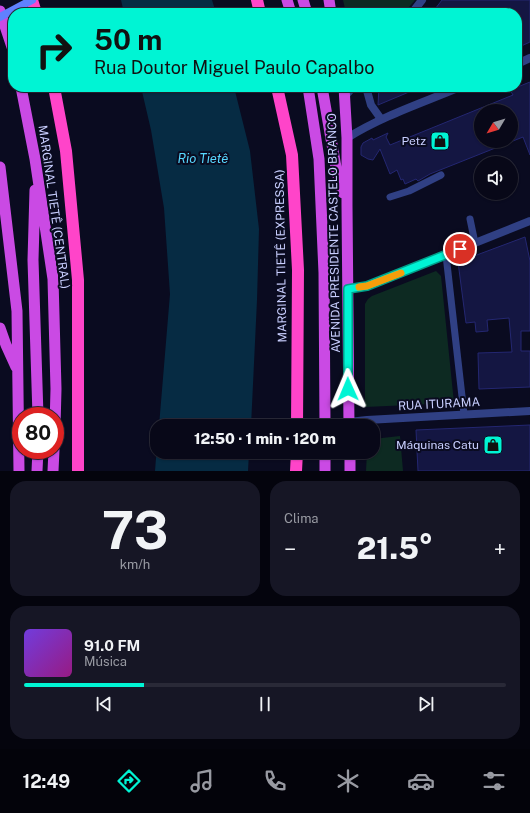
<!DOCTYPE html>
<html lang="pt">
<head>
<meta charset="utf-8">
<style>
  body { margin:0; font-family:"Public Sans",sans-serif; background:#161625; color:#f1f3f6; height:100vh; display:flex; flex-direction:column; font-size:15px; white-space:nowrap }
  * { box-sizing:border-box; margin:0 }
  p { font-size:13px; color:#989aa2 }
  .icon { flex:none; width:22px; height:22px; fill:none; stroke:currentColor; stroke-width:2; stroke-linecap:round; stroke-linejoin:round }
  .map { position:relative; height:471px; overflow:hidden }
  .sheet { display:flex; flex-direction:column; gap:10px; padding:10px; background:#04040d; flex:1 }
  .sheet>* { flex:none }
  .hud { position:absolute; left:8px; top:8px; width:514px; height:84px; border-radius:16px; box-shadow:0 1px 3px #0004,0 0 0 1px #292937; background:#00f4d4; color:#111; overflow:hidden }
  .needle { width:26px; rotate:232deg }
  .controls { position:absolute; left:474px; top:104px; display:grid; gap:8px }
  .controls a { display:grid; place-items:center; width:44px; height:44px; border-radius:50%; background:#080818; box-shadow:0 1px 3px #0004,0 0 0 1px #292937; font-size:20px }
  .speed { position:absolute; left:12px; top:407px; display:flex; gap:8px; font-size:20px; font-weight:700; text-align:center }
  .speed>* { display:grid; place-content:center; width:52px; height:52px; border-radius:50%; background:#080818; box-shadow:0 1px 3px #0004,0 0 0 1px #292937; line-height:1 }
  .speed .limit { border:6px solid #d22; background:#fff; color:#111 }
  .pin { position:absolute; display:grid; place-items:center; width:34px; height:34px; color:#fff; margin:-17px; border:2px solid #fff; border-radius:50%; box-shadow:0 1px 4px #0007 }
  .me { position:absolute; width:44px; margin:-22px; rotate:359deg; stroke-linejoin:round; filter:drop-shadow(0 0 3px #0008) }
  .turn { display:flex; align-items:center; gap:14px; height:84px; padding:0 20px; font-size:18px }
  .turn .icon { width:52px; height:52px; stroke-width:2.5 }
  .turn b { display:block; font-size:28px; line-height:34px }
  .big { font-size:30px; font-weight:800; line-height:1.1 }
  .sheet .widget { flex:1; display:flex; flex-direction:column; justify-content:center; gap:6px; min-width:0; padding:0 14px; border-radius:16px; background:#161625 }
  .sheet .dial { align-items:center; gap:0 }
  .dial b { font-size:52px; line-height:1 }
  .song { display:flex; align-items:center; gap:12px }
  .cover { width:48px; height:48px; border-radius:6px; background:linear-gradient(135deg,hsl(260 70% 55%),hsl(310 70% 35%)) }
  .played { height:4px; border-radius:2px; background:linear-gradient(90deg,#00f4d4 25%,#292937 25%) }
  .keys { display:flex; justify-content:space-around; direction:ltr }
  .heat { display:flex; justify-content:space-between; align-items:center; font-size:22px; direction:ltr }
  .sheet .tiles { flex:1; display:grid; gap:10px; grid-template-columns:1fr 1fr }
  .widget:last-child { grid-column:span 2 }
  .trip { position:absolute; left:150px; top:419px; width:230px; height:40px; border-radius:16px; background:#080818; box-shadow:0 1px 3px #0004,0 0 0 1px #292937; font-weight:800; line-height:40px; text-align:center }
  .tabs { display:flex; height:64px; justify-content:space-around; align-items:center; background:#03030a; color:#989aa2 }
  .tabs .icon { width:28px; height:28px }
  .tabs .active { color:#00f4d4 }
  .tabs b { font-size:18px; color:#f1f3f6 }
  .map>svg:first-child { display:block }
  .green { fill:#0d2a22 }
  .water { fill:#062b43 }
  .building { fill:#141642; stroke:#242771; fill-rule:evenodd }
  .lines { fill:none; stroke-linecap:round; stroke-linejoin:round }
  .service { stroke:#304084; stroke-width:7 }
  .minor { stroke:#304084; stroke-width:8 }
  .tertiary { stroke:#304084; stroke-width:8 }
  .trunk { stroke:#ca4ae4; stroke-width:11 }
  .motorway { stroke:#ff44c9; stroke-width:12 }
  .secondary-bridge { stroke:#6081ff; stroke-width:8 }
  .route-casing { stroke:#009f8a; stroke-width:10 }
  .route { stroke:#00f4d4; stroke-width:7 }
  .slow { stroke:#f59e0b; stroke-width:7 }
  .labels { text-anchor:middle; stroke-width:4; stroke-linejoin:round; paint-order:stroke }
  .poi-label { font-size:12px; fill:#c9cfff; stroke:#0a0b20; text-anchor:end }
  .street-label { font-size:12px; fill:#c9cfff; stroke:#0a0b20 }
  .water-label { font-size:13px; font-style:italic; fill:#57d8ff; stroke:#0a0b20 }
</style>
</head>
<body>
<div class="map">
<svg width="530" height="471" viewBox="0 0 530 471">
  <rect width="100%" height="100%" fill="#0a0b20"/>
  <path class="green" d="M343 0H415L404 13H346Z
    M436 271 441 276 454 403 365 407V304L368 299 372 296Z
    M400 436 403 471H366L367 452H373V439Z"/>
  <path class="water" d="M121 0H212L216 13H124Z
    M141 87H234L250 151 259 229 257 300 251 426H159L170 294 164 208 151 130Z
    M157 445V452H249L248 471H155Z"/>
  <path class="building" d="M442 0H530V42L517 48V13H432Z
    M530 82V155L523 137 430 174 418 181 416 179 405 184 403 179 401 180 397 170 390 174 380 149 373 160 368 159 361 155V147L363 143 372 138 373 140 388 133 386 137 390 145 513 95 510 90ZM481 111H511V141H481Z
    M379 87H421L378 105Z
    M525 237 530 261V331H521V351H530V387L479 389 478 353 512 352 509 318 487 320 488 331 476 332 475 322 466 323 458 262Z
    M530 425V471H418L416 430Z"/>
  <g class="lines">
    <path class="service" d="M390 197 409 191 441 175
      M470 219 475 243
      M446 255 464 414"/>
    <path class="minor" d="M412 13 422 0
      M345 96 353 87
      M347 289 367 286 530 221
      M349 422 367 420 530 411"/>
    <path class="tertiary" d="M517 64 530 58
      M366 87 371 105 381 119
      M347 138C382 116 422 103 460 87"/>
    <path class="trunk" d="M287 0 291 13
      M303 0 307 13
      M329 0 331 13
      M0 11 13 50
      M21 87 35 159 53 279 56 389 55 427
      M308 87 319 159 324 273 325 426
      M322 87 337 173 343 193
      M344 87 347 138V205L349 426
      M0 167 17 311 19 471
      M35 190 33 260 38 416
      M0 328 6 345 16 367
      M325 452V471
      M350 452V471
      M37 471 38 450
      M53 471 54 450"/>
    <path class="motorway" d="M32 0 36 13
      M257 0 260 13
      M54 87 66 151 78 280V471
      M277 87 292 155 298 270 297 426
      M296 471 297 452"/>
    <path class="secondary-bridge" d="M0 17 32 0"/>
  </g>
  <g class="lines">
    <g class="route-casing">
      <path id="route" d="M348 389V289L367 286 460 249"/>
    </g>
    <use href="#route" class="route"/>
    <path class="slow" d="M359 287 367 286 401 273"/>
  </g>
  <defs>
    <g id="shop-square" transform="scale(1)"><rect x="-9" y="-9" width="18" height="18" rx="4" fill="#00f4d4" stroke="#0a0b20"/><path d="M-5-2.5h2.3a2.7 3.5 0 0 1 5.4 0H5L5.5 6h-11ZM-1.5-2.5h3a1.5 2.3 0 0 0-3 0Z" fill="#111"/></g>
  </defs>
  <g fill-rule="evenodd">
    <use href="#shop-square" x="440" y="141"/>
    <use href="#shop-square" x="493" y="445"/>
  </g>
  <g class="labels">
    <g class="poi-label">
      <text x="426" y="145">Petz</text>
      <text x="479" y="449">Máquinas Catu</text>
    </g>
    <g class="street-label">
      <text transform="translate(54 207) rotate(82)" y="4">MARGINAL TIETÊ (CENTRAL)</text>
      <text transform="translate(334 233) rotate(-91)" y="4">AVENIDA PRESIDENTE CASTELO BRANCO</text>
      <text transform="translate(281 256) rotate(-91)" y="4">MARGINAL TIETÊ (EXPRESSA)</text>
      <text transform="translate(439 404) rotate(-3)" y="4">RUA ITURAMA</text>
    </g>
    <g class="water-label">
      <text x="203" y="163">Rio Tietê</text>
    </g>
  </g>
</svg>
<div class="controls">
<a><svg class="needle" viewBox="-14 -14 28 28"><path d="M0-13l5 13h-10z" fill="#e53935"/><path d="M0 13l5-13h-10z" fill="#989aa2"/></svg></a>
<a><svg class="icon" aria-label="sound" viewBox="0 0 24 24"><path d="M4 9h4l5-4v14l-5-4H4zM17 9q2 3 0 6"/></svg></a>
</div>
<div class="speed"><div class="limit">80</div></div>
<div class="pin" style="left:460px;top:249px;background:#d93025"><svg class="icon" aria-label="arrive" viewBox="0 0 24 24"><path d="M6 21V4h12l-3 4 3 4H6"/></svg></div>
<svg class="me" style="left:348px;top:389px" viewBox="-20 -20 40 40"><path d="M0-17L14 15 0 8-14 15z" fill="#00f4d4" stroke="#fff" stroke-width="4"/></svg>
<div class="trip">12:50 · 1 min · 120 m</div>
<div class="hud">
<div class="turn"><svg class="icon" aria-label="right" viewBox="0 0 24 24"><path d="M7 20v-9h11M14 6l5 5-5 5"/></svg><div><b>50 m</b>Rua Doutor Miguel Paulo Capalbo</div></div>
</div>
</div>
<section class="sheet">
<div class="tiles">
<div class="widget dial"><b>73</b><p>km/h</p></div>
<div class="widget"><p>Clima</p>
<div class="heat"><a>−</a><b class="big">21.5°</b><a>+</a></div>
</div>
<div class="widget">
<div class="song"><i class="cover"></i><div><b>91.0 FM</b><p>Música</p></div></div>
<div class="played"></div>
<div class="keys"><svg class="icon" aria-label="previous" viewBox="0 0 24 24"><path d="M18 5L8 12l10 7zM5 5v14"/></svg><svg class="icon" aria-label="pause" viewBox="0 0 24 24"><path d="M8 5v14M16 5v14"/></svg><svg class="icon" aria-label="next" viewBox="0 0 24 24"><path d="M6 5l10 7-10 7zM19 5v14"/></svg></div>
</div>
</div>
</section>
<nav class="tabs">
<b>12:49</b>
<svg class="icon active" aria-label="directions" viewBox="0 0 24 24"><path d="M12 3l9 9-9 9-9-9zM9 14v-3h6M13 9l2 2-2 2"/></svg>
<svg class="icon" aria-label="music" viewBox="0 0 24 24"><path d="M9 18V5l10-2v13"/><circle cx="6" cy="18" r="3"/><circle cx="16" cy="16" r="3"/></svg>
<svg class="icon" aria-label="phone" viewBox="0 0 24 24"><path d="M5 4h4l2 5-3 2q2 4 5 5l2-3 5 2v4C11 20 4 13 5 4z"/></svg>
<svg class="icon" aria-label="climate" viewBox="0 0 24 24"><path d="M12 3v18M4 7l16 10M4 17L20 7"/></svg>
<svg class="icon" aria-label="car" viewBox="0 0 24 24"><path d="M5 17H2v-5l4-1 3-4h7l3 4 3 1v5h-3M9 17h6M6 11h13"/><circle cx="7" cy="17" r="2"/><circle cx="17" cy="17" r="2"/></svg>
<svg class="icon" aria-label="filters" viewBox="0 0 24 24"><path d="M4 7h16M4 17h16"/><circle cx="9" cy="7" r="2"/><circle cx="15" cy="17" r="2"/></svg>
</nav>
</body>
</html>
